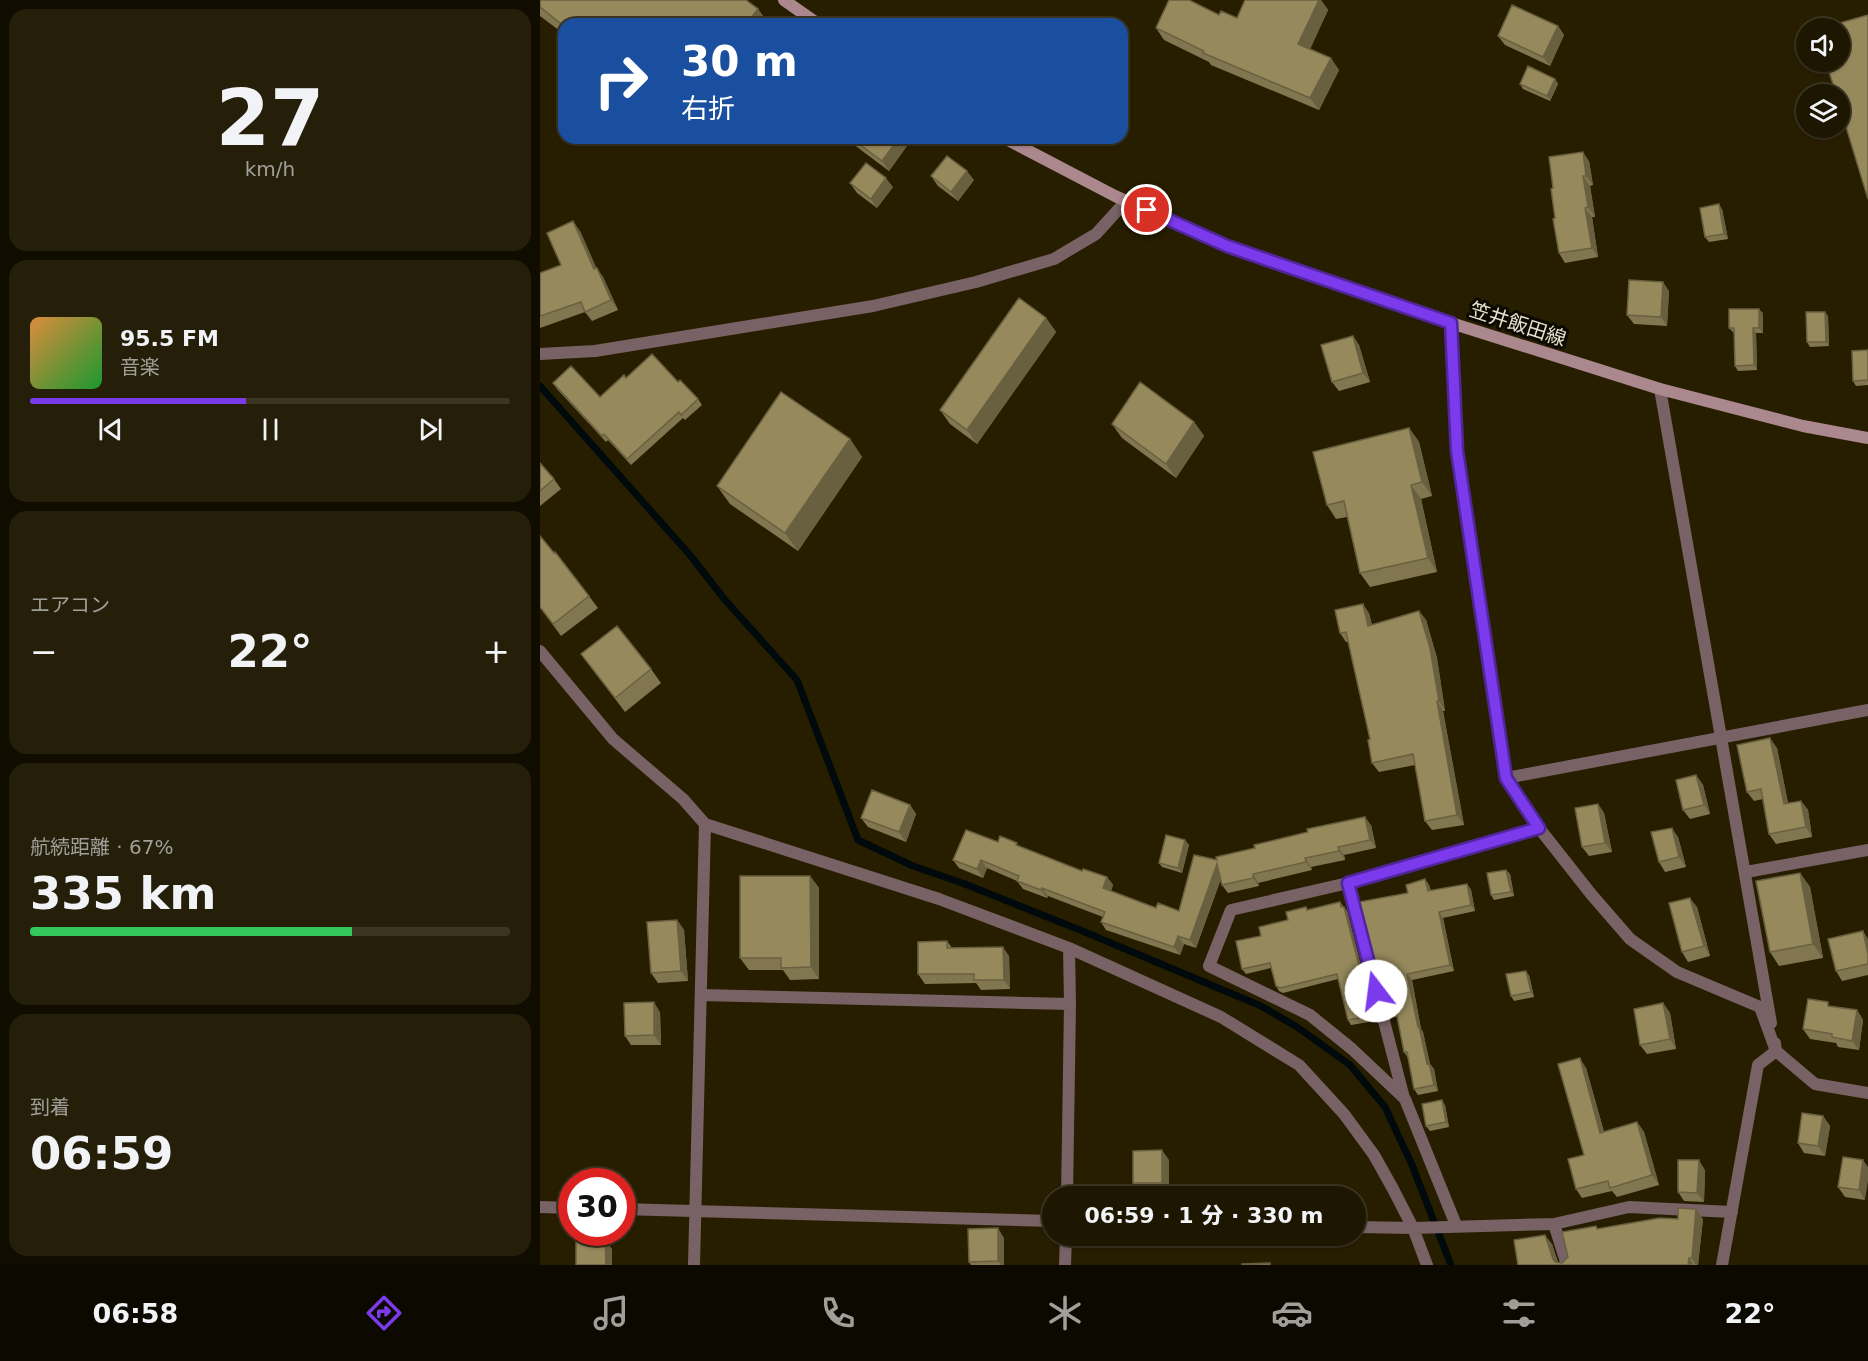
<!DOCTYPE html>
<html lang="ja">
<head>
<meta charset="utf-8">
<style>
  body { margin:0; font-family:"DejaVu Sans","Noto Sans JP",sans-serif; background:#251f0a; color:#f1f3f6; height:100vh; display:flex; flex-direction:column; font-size:22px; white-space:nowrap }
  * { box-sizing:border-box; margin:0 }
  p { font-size:20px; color:#a09f99 }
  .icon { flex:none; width:33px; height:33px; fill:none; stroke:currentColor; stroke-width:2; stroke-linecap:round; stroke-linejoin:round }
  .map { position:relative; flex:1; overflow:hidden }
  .side { display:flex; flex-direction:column; gap:9px; padding:9px; background:#100c00; width:540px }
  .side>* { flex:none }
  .top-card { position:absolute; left:18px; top:18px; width:570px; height:126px; border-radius:18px; box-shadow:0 2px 4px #0004,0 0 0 2px #3b3522; background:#1a4fa0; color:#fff; overflow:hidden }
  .controls { position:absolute; left:1256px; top:18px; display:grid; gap:12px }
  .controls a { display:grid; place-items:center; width:54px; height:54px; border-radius:50%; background:#1d1600; box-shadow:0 2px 4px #0004,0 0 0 2px #3b3522; font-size:30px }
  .speed { position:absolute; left:18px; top:1168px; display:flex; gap:12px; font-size:30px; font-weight:700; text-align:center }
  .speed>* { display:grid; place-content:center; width:78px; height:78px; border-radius:50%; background:#1d1600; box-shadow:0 2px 4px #0004,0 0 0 2px #3b3522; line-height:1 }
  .speed .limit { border:9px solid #d22; background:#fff; color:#111 }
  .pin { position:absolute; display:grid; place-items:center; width:51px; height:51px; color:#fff; margin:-26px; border:3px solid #fff; border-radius:50%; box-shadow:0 2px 6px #0007 }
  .me { position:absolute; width:66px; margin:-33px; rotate:345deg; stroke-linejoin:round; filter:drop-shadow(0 0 4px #0008) }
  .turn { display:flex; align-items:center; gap:21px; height:126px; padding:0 24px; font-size:27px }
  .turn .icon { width:78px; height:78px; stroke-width:2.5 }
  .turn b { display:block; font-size:42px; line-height:51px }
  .big { font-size:45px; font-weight:800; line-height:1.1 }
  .side .tile { flex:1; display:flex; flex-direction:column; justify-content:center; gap:9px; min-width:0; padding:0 21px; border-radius:18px; background:#251f0a }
  .side .dial { align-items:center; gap:0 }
  .dial b { font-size:78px; line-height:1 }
  .song { display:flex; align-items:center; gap:18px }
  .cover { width:72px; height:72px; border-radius:9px; background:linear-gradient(135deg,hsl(30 70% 55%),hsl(130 70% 35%)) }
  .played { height:6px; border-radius:3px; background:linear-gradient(90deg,#7c3aed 45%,#3b3522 45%) }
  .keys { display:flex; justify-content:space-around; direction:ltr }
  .heat { display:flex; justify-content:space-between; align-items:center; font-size:33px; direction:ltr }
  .charge { height:9px; border-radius:4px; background:linear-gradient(90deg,#34c759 67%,#3b3522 0) }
  .trip { position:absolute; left:502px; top:1186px; width:324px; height:60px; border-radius:30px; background:#1d1600; box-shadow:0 2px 4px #0004,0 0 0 2px #3b3522; font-weight:800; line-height:60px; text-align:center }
  .tab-bar { display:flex; height:96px; justify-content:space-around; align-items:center; background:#0c0900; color:#a09f99 }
  .tab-bar .icon { width:42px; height:42px }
  .tab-bar .selected { color:#7c3aed }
  .tab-bar b { font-size:27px; color:#f1f3f6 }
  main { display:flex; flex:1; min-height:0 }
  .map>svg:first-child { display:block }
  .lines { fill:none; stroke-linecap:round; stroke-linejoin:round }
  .stream { stroke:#00090c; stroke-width:7 }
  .street { stroke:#786265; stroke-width:12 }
  .secondary { stroke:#ab888d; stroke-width:12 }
  .wall { fill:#81764f }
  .shaded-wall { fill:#696040 }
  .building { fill:#96895c; stroke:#696040; stroke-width:1.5 }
  .route-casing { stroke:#51269a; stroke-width:15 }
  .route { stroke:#7c3aed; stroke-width:10 }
  .labels { text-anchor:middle; stroke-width:6; stroke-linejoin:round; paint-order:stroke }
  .street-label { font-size:20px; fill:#e5e0cd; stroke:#0c0901 }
</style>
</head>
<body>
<main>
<section class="side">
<div class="tile dial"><b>27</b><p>km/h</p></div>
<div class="tile">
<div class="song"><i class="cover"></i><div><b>95.5 FM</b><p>音楽</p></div></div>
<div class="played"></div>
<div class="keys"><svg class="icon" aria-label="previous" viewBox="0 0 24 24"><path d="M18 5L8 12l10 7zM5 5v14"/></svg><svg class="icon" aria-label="pause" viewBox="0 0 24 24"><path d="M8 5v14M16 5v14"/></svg><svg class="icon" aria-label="next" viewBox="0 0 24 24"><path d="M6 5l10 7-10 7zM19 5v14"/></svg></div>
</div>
<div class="tile"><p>エアコン</p>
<div class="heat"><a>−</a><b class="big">22°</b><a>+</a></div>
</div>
<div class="tile"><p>航続距離 · 67%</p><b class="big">335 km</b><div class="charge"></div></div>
<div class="tile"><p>到着</p><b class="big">06:59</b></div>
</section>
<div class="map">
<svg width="1328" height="1265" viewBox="0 0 1328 1265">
  <rect width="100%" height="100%" fill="#271e00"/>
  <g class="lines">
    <path class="stream" d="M0 386 150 555 185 600 257 680 318 840 373 866 425 884 540 930 721 1006 757 1027 810 1065 845 1107 872 1165 911 1265"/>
    <path class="street" d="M911 323 917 451 966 778 999 828 1051 894 1090 939 1137 972 1220 1007 1236 1051 1275 1084 1328 1093
      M0 354 55 351 333 306 436 282 514 259 556 234 586 201
      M1120 389 1231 1023
      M0 651 73 739 143 799 165 824 154 1265
      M966 778 1328 710
      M165 824 399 899 529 948 681 1017 759 1065 804 1114 834 1155 853 1189 873 1228 887 1265
      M1206 872 1328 850
      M808 883 864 1098
      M161 995 530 1004
      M527 1197 530 1004 529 948
      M0 1207 32 1208
      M82 1209 513 1221
      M1014 1224 1027 1265
      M916 1225 865 1099 812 1049 770 1015 669 966 691 910 808 883 999 828
      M816 1227 873 1228 1014 1224 1089 1207 1192 1212
      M525 1265 526 1236
      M1182 1265 1218 1065 1236 1051 1235 1043"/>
    <path class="secondary" d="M244 0 278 24
      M464 138 575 196 687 246 911 323 1120 389 1263 426 1328 438"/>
  </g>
  <path class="wall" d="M0 0 218 9 229 24H24V34L0 16Z
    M705 0H781L788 10 770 49 799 70 779 110 671 65 669 62 624 40 616 28 679 15 697 18Z
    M1018 26 1024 35 1010 66 965 45 958 36Z
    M1015 79 1018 84 1010 101 983 89 980 84Z
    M305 138H365L369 143 349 171Z
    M1049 161 1053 185 1050 186 1055 217H1052L1058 257 1025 263 1019 253 1013 188Z
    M391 176 434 180 418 201 398 186Z
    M310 183 353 187 337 208 317 193Z
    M1182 209 1188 239 1169 242 1165 237Z
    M40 231 56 268 63 277 78 310 52 321 45 312 0 328V273L21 265Z
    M1129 291 1127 326 1094 324 1087 315Z
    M1223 313V333H1216L1217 370 1198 371 1195 366 1194 333 1189 328Z
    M1288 316 1289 346 1270 347 1267 342Z
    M506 318 516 332 437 444 410 424 400 410Z
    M813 336 819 345 830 382 799 391 792 382Z
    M1328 350V385L1316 386 1313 381Z
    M86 378 138 382 158 399 162 405 145 420 143 418 91 465 68 440 66 442 17 389 13 383 60 397Z
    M654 422 664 436 636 478 582 438 572 424Z
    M869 428 879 442 892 496 881 499 897 572 830 587 820 573 807 517 796 519 787 505Z
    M310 439 322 457 258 551 190 504 177 486Z
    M0 463 14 479 21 489 0 506Z
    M14 553 49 596 58 608 21 636 0 607Z
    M879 611 886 620 897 658 905 711H903L924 825 892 830 885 821 875 765 839 772 832 763 830 739 808 642H806L800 633 829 613 832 625Z
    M41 654 111 669 121 683 85 712Z
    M1237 748 1248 803 1261 801 1268 810 1272 837 1236 844 1229 834 1223 799 1214 801 1207 792Z
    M1156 775 1163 785 1170 814 1150 819 1143 810Z
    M1058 804 1064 813 1072 852 1049 856 1042 847Z
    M370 805 376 814 366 842 328 827 321 818Z
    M831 825 836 848 804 855 805 860 771 867 772 870 718 883 719 886 688 893 682 885 681 879 656 948 644 944 640 955 566 930 561 922 563 917 508 896 507 898 483 889 477 881 447 868 443 878 419 868 413 860 458 842 480 847 542 871 567 877 573 885 571 891 616 908 639 911 677 860Z
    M1138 837 1146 867 1125 872 1119 862Z
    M645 840 649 845 642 873 622 867 619 863Z
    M966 870 970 874 974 896 954 900 951 895Z
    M1260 873 1270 887 1283 958 1239 966 1230 952Z
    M270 876 279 888V979L250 980 243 970H209L200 958Z
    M885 879 889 885 891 891 927 884 931 890 935 911 903 918 914 971 872 980 881 1029 883 1032 890 1064 894 1069 898 1091 878 1095 874 1089 868 1058 864 1052 857 1017H852L847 1011 868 893Z
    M800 902 807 911 835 1021 811 1025 808 1020 798 979 743 993 739 991 736 986 731 968 706 974 702 969 721 936 748 920 766 907 768 910Z
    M1157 907 1170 956 1148 962 1142 952Z
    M137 920 144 930 148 981 118 983 111 973Z
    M1328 939V975L1302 981 1296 971Z
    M407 941 412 948 469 956 470 989 441 990 436 983 385 984 378 974Z
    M989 975 994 997 974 1001 971 996Z
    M1123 1003 1130 1013 1136 1049 1107 1054 1100 1045Z
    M1291 1006 1317 1010 1323 1020 1319 1050 1298 1047 1296 1043 1270 1039 1263 1029Z
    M120 1012 121 1045H91L85 1036Z
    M1046 1068 1064 1132 1097 1122 1104 1132 1119 1185 1077 1197 1072 1191 1042 1198 1036 1189 1044 1155Z
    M905 1105 909 1127 890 1131 886 1126Z
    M1283 1116 1290 1126 1285 1156 1264 1153 1258 1143Z
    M1303 1157 1325 1200 1305 1197 1298 1187Z
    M629 1160V1192L600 1193 593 1183Z
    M1165 1170 1164 1202 1144 1201 1138 1192Z
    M1138 1219H1163L1158 1265H978L1012 1244 1018 1262 1022 1263 1058 1229Z
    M464 1238V1265H431L429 1262Z"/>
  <path class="shaded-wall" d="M779 0H781L788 10 767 56 758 44Z
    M218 9 229 24H206Z
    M1018 26 1024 35 1010 66 1003 57Z
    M791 58 799 70 779 110 770 98Z
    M1015 79 1018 84 1010 101 1007 96Z
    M359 138H365L369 143 349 171 342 161Z
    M1043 152 1049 161 1053 185 1046 176Z
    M427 171 434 180 418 201 411 192Z
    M1043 176 1050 186 1055 217 1048 207Z
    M346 178 353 187 337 208 331 199Z
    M1179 204 1182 209 1188 239 1184 234Z
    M1045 208 1052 217 1058 257 1052 248Z
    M33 221 40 231 61 278 54 269Z
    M57 268 63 277 78 310 71 300Z
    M1123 282 1129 291 1127 326 1121 317Z
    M1219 309 1223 313V333L1219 328Z
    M1285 312 1288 316 1289 346 1286 342Z
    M506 318 516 332 437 444 427 430Z
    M1213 328 1216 333 1217 370 1214 365Z
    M813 336 819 345 830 382 823 373Z
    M654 422 664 436 636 478 626 464Z
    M869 428 879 442 892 496 882 482Z
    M310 439 322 457 258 551 245 533Z
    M871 485 881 499 897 572 888 558Z
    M823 604 829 613 834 636 828 626Z
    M879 611 886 620 897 658 905 711 899 701Z
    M897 701 903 711 924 825 917 815Z
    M1230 738 1237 748 1250 813 1244 804Z
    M1156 775 1163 785 1170 814 1164 805Z
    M1261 801 1268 810 1272 837 1266 827Z
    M1058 804 1064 813 1072 852 1065 843Z
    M370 805 376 814 366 842 359 832Z
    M825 817 831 825 836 848 830 840Z
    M1132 828 1138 837 1146 867 1139 857Z
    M645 840 649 845 642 873 638 868Z
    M798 847 804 855 805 860 799 851Z
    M765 858 771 867 772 870 766 862Z
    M441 860 447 868 443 878 437 869Z
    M677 864 683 872 656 948 650 940Z
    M966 870 970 874 974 896 971 892Z
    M1260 873 1270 887 1283 958 1273 944Z
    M713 874 718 883 719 886 713 878Z
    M270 876 279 888V979L271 967Z
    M567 877 573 885 569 896 563 888Z
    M885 879 889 885 892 897 888 891Z
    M927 884 931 890 935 911 931 905Z
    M502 888 508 896 507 898 501 890Z
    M1150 898 1157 907 1170 956 1164 946Z
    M800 902 807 911 835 1021 832 1016Z
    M899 912 903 918 914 971 910 965Z
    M137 920 144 930 148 981 141 971Z
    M1323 931 1328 939V954Z
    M638 936 644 944 640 955 634 947Z
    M463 947 469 956 470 989 464 980Z
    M986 971 989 975 994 997 991 992Z
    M867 974 872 980 881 1029 883 1032 890 1064 894 1069 898 1091 894 1085 887 1064 878 1027Z
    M114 1002 120 1012 121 1045 114 1035Z
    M1123 1003 1130 1013 1136 1049 1130 1039Z
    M1317 1010 1323 1020 1319 1050 1312 1041Z
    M1040 1058 1046 1068 1067 1142 1060 1133Z
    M902 1100 905 1105 909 1127 906 1122Z
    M1283 1116 1290 1126 1285 1156 1278 1146Z
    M1097 1122 1104 1132 1119 1185 1112 1175Z
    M622 1150 629 1160V1192L622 1183Z
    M1159 1160 1165 1170 1164 1202 1157 1193Z
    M1323 1160 1328 1167V1181L1325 1200 1319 1190Z
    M1156 1209 1163 1219 1158 1265H1156L1152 1258Z
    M458 1228 464 1238V1265H461L458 1261Z
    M1005 1235 1012 1244 1018 1265 1013 1259Z
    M65 1239 72 1249V1265H66Z
    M1149 1258 1153 1265H1148Z"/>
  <path class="building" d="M0 0H206L218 9 206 24H24V26L0 7Z
    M629 0H649L679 15 681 11 697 18 705 0H779L758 44 791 58 770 98 663 53 664 51 616 28Z
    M972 5 1018 26 1003 57 958 36Z
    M1328 15V199L1299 104V94H1296L1286 62H1299V28H1282Z
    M988 66 1015 79 1007 96 980 84Z
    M311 138H359L342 161Z
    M1043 152 1046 176H1043L1048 207 1045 208 1052 248 1019 253 1013 219 1015 218 1011 189 1013 188 1009 157Z
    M407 156 427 171 411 192 391 176Z
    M326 163 346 178 331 199 310 183Z
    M1179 204 1184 234 1165 237 1160 208Z
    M33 221 54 269 57 268 71 300 45 312 41 302 0 316V273L21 265 7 233Z
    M1089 280 1123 282 1121 317 1087 315Z
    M479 298 506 318 427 430 400 410Z
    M1189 309H1219V328H1213L1214 365 1195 366 1194 328H1189Z
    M1266 312H1285L1286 342H1267Z
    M813 336 823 373 792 382 781 345Z
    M1328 350V380L1313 381 1312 351Z
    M112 354 138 382 140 380 158 399 141 415 139 412 87 459 64 434 62 436 13 383 31 366 60 397 84 375 86 378Z
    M600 382 654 422 626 464 572 424Z
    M241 392 310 439 245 533 177 486Z
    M869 428 882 482 871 485 888 558 820 573 804 501 787 505 773 452Z
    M0 463 14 479 0 491Z
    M0 536 14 553 15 552 49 596 13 624 0 607Z
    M823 604 828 626 879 611 890 648 899 701H897L917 815 885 821 873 754 832 763 828 740 830 739 806 632 800 633 795 610Z
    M77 626 111 669 75 698 41 654Z
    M1230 738 1244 804 1261 801 1266 827 1229 834 1221 789 1207 792 1197 745Z
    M1156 775 1164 805 1143 810 1136 780Z
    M332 790 370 805 359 832 321 818Z
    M1058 804 1065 843 1042 847 1035 808Z
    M825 817 830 840 798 847 799 851 765 858 766 862 713 874V878L682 885 677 864 650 940 638 936 634 947 561 922 565 912 502 888 501 890 477 881 479 876 441 860 437 869 413 860 426 830 458 842 460 836 477 843 476 845 542 871 543 869 567 877 563 888 616 908 618 903 639 911 654 855 677 860 676 857 715 848 714 845 768 832 767 829Z
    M1132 828 1139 857 1119 862 1111 832Z
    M626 835 645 840 638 868 619 863Z
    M966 870 971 892 951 895 947 873Z
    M1260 873 1273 944 1230 952 1216 881Z
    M200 876H270L271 967 241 968V958H200Z
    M885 879 888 891 927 884 931 905 899 912 910 965 867 974 878 1027 879 1026 887 1064 889 1063 894 1085 874 1089 867 1052H864L856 1011H847L819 902 868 893 866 885Z
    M1150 898 1164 946 1142 952 1129 903Z
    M800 902 801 907H804L832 1016 808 1020 797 974 740 988 736 986 730 963 702 969 696 941 721 936 719 927 748 920 746 912 766 907 767 910Z
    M137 920 141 971 111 973 107 922Z
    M1323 931 1328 954V964L1296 971 1288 939Z
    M407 941V948L463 947 464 980H434V974H378V942Z
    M986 971 991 992 971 996 966 974Z
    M1268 999 1288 1002V1006L1317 1010 1312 1041 1292 1037V1034L1263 1029Z
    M114 1002V1035L85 1036 84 1003Z
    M1123 1003 1130 1039 1100 1045 1094 1009Z
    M1040 1058 1060 1133 1097 1122 1112 1175 1070 1188 1068 1181 1036 1189 1028 1159 1044 1155 1018 1064Z
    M902 1100 906 1122 886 1126 882 1104Z
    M1262 1113 1283 1116 1278 1146 1258 1143Z
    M622 1150V1183H593V1151Z
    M1303 1157 1323 1160 1319 1190 1298 1187Z
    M1138 1160H1159L1157 1193 1138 1192Z
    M1138 1208 1156 1209 1152 1258H1149L1148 1265H978L974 1240 1005 1235 1013 1259 1015 1262 1022 1263 1028 1257 1022 1232 1056 1226 1057 1229 1120 1218 1138 1219Z
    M458 1228V1261L429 1262 428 1229Z
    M65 1239 66 1265H36V1240Z
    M730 1263V1265H702V1264Z"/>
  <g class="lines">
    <g class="route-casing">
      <path id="route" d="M607 210 687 246 911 323 917 451 966 778 999 828 808 883 836 991"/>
    </g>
    <use href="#route" class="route"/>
  </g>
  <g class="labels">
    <g class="street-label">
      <text transform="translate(978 324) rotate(18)" y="7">笠井飯田線</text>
    </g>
  </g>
</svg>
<div class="controls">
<a><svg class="icon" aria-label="sound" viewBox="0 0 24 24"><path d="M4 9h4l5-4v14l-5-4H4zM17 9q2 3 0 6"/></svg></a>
<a><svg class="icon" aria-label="layers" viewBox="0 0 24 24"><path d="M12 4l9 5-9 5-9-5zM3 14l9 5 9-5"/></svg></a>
</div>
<div class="speed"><div class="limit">30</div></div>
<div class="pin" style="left:607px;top:210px;background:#d93025"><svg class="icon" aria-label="arrive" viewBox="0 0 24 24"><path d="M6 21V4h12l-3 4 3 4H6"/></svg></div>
<svg class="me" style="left:836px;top:991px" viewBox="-20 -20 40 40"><circle r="19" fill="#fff"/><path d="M0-13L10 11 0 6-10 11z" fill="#7c3aed"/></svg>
<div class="trip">06:59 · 1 分 · 330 m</div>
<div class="top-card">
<div class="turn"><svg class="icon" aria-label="right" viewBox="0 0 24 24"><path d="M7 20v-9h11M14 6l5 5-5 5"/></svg><div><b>30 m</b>右折</div></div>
</div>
</div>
</main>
<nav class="tab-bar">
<b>06:58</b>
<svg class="icon selected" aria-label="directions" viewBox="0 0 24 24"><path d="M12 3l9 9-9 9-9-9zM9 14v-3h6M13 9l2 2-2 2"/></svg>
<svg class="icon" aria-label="music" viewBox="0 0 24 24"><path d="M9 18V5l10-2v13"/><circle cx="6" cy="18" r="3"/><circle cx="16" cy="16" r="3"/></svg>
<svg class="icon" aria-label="phone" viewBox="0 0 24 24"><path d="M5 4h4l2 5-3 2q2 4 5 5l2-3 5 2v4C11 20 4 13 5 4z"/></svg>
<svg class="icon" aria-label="climate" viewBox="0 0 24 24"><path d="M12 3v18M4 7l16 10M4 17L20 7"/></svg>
<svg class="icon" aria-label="car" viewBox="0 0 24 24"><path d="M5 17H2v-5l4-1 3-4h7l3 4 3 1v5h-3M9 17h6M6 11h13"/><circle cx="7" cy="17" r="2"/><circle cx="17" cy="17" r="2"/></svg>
<svg class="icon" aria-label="filters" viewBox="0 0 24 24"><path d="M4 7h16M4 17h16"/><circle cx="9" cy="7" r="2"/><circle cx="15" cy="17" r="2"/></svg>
<b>22°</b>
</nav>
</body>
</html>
